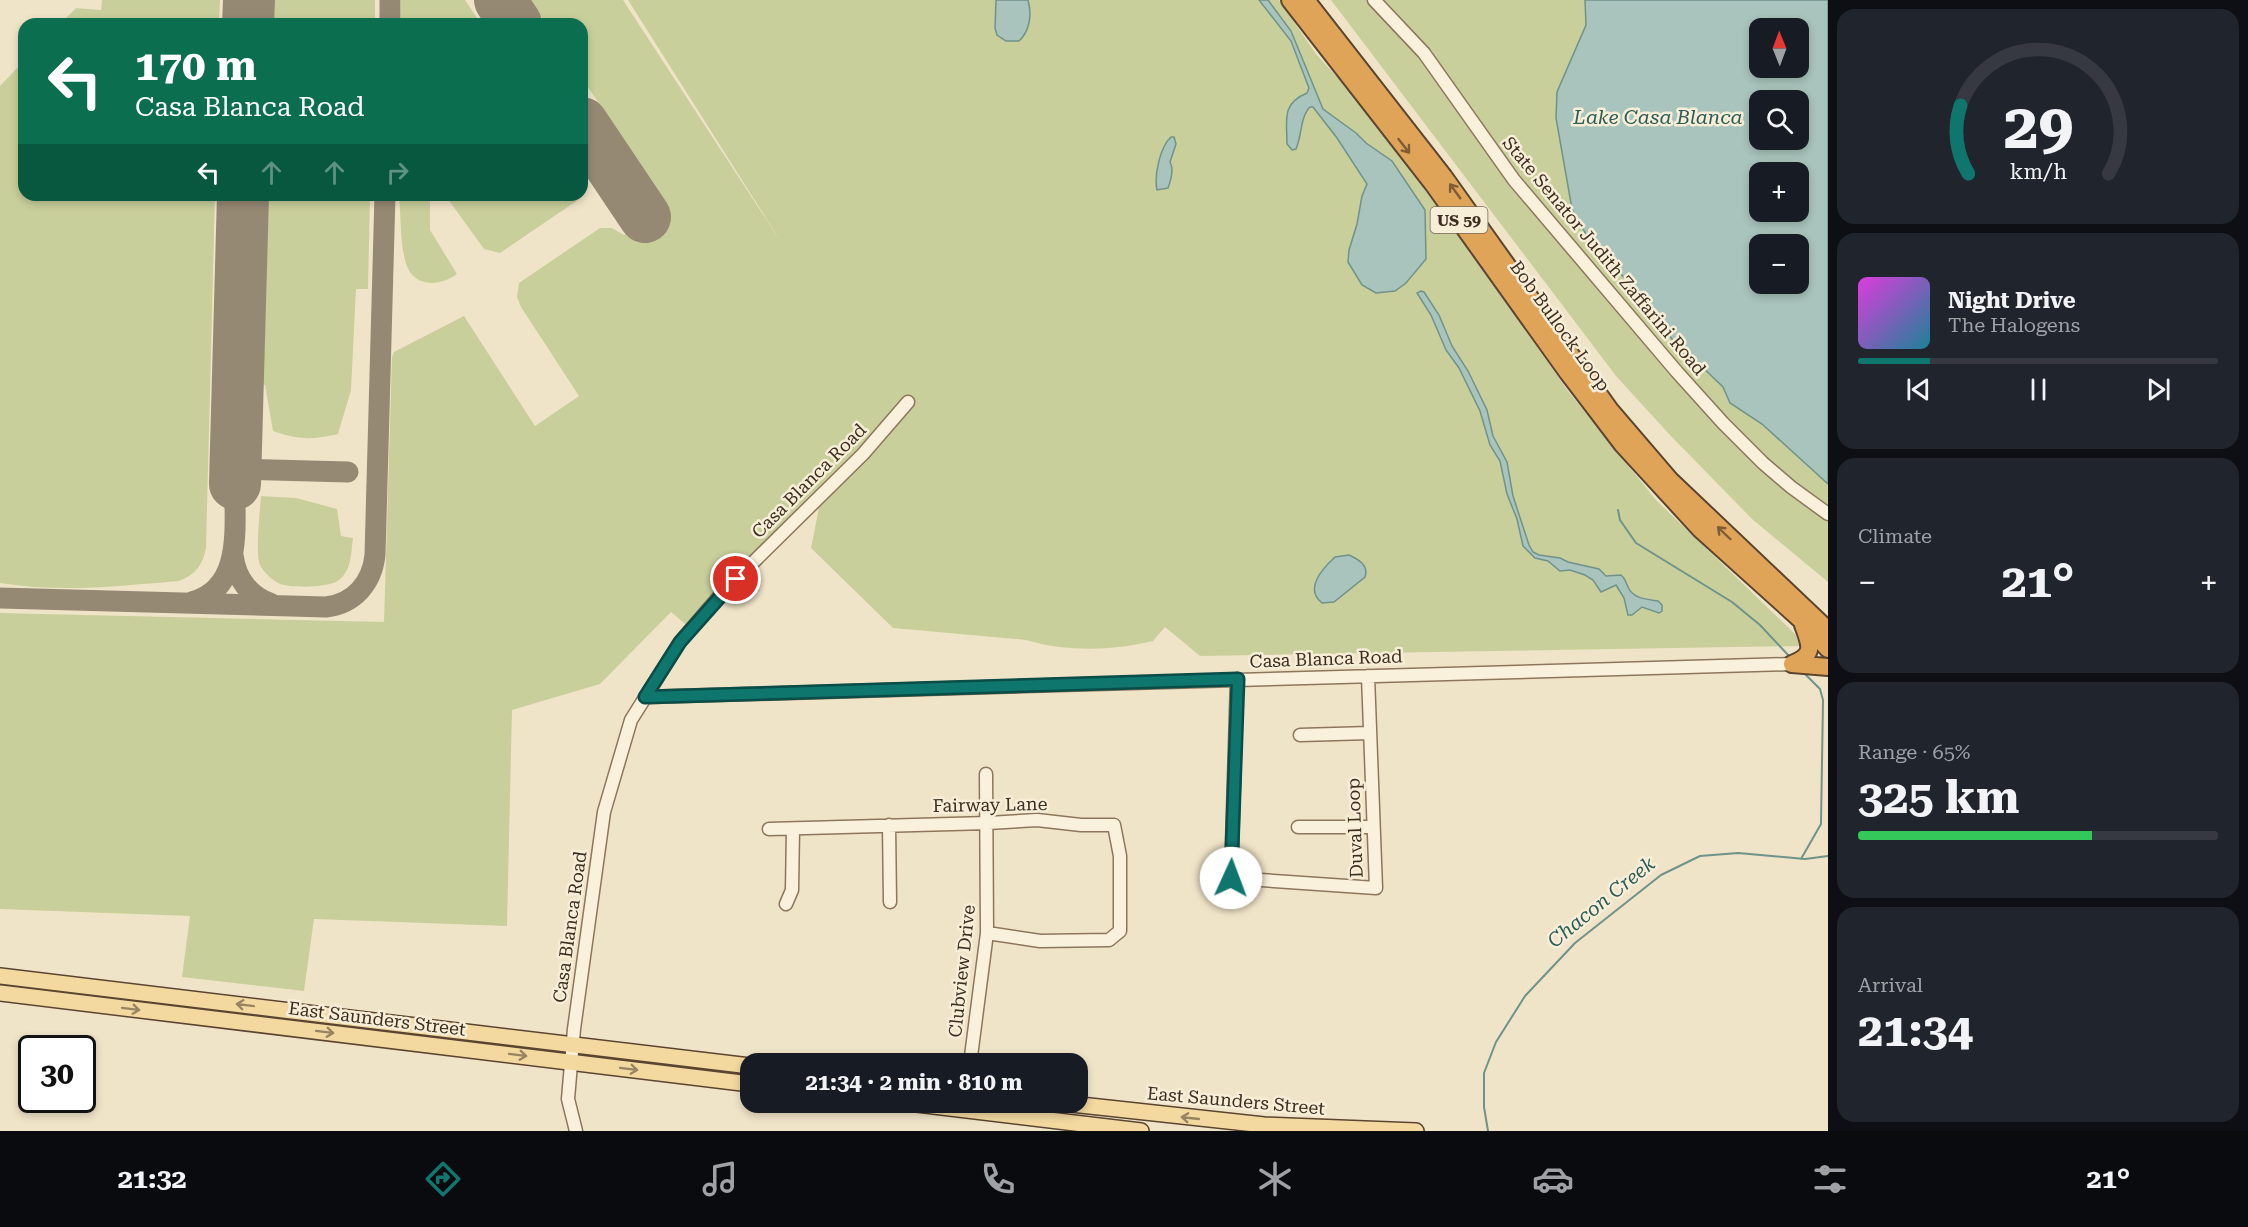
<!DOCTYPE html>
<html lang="en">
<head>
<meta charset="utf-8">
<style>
  body { margin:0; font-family:"Roboto Serif",serif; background:#20242c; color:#f1f3f6; height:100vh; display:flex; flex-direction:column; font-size:22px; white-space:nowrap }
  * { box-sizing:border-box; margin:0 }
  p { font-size:20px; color:#9ea1a6 }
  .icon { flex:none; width:33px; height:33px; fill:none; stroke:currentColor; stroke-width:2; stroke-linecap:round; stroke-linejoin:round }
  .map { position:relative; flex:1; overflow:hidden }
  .panel { display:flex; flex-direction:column; gap:9px; padding:9px; background:#0d0f14; width:420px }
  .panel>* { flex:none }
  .hud { position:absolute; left:18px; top:18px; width:570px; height:183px; border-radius:18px; box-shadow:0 3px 9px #0003; background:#0b6e4f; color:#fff; overflow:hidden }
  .needle { width:39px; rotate:359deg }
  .buttons { position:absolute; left:1749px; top:18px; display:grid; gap:12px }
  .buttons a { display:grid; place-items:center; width:60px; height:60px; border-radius:12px; background:#171b24; box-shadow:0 3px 9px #0003; font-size:30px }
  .speed { position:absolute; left:18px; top:1035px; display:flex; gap:12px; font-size:30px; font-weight:700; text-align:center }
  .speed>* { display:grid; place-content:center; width:78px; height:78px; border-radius:50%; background:#171b24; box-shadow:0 3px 9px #0003; line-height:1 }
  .speed .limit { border:3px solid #111; border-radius:9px; background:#fff; color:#111 }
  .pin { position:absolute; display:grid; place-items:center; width:51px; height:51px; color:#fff; margin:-26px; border:3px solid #fff; border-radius:50%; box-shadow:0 2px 6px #0007 }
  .me { position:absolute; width:66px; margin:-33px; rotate:2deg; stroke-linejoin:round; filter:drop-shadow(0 0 4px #0008) }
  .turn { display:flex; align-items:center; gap:21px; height:126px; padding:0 18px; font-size:27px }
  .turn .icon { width:78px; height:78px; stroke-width:2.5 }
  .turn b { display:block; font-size:42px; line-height:51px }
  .lanes { display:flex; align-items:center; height:57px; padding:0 18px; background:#0003; justify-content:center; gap:30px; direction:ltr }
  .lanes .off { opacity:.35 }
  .big { font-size:45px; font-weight:700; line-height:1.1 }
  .panel .tile { flex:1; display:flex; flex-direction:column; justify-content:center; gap:9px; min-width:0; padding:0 21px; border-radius:18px; background:#20242c }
  .panel .dial { align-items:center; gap:0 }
  .dial svg { height:156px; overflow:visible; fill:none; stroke:#363941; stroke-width:7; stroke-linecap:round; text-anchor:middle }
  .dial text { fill:#f1f3f6; stroke:none }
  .song { display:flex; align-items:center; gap:18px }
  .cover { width:72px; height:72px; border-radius:9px; background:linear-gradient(135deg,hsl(300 70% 55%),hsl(190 70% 35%)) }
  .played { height:6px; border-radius:3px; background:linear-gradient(90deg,#0f766e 20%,#363941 20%) }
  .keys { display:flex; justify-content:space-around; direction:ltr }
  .heat { display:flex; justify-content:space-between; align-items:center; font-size:33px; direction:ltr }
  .charge { height:9px; border-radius:4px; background:linear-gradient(90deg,#34c759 65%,#363941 0) }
  .trip { position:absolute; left:740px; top:1053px; width:348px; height:60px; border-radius:18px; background:#171b24; box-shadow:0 3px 9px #0003; font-weight:700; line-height:60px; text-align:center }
  .dock { display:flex; height:96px; justify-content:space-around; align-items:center; background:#090b0e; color:#9ea1a6 }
  .dock .icon { width:42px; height:42px }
  .dock .selected { color:#0f766e }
  .dock b { font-size:27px; color:#f1f3f6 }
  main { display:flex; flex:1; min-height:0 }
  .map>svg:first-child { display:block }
  .green { fill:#c9cf9b; fill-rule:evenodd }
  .water { fill:#a9c4bc; stroke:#6f938a; stroke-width:1.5; fill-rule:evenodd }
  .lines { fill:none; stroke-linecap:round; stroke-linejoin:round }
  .stream { stroke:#6f938a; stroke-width:2 }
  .taxiway { stroke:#968974; stroke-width:21 }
  .runway { stroke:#968974; stroke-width:52 }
  .minor-casing { stroke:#8d765c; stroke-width:15 }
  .major-casing { stroke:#5b4430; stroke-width:18 }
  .highway-casing { stroke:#5b4430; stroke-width:20 }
  .minor { stroke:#faf1dc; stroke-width:12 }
  .major { stroke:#f3d9a0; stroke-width:15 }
  .highway { stroke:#e0a458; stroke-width:16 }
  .oneway { stroke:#7e5d36 }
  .oneway2 { stroke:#988460 }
  .route-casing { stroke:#0a4d48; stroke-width:15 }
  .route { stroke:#0f766e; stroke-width:10 }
  .labels { text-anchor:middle; stroke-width:5; stroke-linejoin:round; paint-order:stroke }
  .shield { fill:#f7eed8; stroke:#756857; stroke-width:1.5 }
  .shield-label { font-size:16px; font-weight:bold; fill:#3d2e20 }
  .street-label { font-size:18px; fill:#3d2e20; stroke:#f7eed8 }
  .water-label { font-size:20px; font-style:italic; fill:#2f5d5a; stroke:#f7eed8 }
</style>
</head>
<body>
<main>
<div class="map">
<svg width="1828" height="1131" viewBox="0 0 1828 1131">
  <rect width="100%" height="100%" fill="#f0e4c8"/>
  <path class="green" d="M102 0H220L219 24H60L76 8 101 10Z
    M273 0H375V24H273Z
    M401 0H465L481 24H401Z
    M530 0H623L783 245 628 0H1279L1316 54 1351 92 1446 218 1568 391 1656 500 1795 634 1801 646 1200 656 1165 627 1153 641C1111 651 1067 652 1026 640L893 628 811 548 819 508 783 539 745 584 734 592 697 634 671 612 600 684 512 710 507 926 314 919 304 991 182 977 190 916 0 909V613L384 622 392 357 394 352 464 316 535 426 579 396 521 307 517 297 519 283 600 228H612L624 235 667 206 582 78V24H546Z
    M1331 0H1828V582L1752 519 1669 434 1616 376ZM1760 28H1798V68H1760ZM1760 100H1798V140H1760ZM1760 172H1798V212H1760ZM1760 244H1798V284H1760Z
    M24 61V195H215L206 548C203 565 195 575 179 581 119 586 60 593 0 583V86Z
    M582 175C587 184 586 190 581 198L500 253 484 249 445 195H582Z
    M268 195H370L368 289H356L351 390 338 434C312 440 299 440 273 431L265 385H263Z
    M399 195H430V230L457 274C438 288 411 287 405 260 400 240 401 216 399 195Z
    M261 496 296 498 337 509 341 536 353 538C351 552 352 570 339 580 329 588 292 588 280 584 272 580 264 573 260 565 255 554 260 511 261 496Z"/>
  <path class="water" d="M996 0H1028C1032 14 1030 31 1019 41H1006L997 35 995 28Z
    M1259 0H1268L1291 31 1323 109 1356 133 1366 143 1392 161 1425 210 1426 259 1406 283 1395 291 1376 293 1362 285 1348 262 1349 250 1357 224 1362 196 1367 184 1337 138 1313 107H1310C1300 117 1302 136 1296 149L1292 150 1287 144C1287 120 1281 104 1307 93L1309 88 1291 41Z
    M1585 0H1828V484L1762 424 1730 403 1723 387 1697 362 1684 355 1634 289 1586 234 1572 209 1556 118 1557 92 1586 25ZM1760 28H1798V68H1760ZM1760 100H1798V140H1760ZM1760 172H1798V212H1760ZM1760 244H1798V284H1760Z
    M1171 137H1174L1176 144 1170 162C1174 169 1171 180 1168 188L1157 190C1154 175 1160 147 1171 137Z
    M1421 291 1424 292 1439 315 1452 346 1468 371 1487 410 1493 436 1507 462 1513 496 1529 545 1533 552 1539 555 1560 558 1568 562 1599 569 1606 576 1621 575C1626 579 1625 581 1628 587 1633 599 1647 599 1658 601L1662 605V611L1659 613 1642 607 1632 615H1628L1624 598 1616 585 1601 592 1593 580 1585 575 1570 570 1560 571 1548 561 1535 558 1523 546 1517 519 1507 494 1500 461 1490 445 1480 411 1459 368 1446 350 1431 315 1417 293Z
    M1349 555C1358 559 1369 565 1365 577L1334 602 1322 603C1304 589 1322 569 1335 557Z"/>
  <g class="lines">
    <path class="stream" d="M1618 510 1620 520 1636 543 1732 602 1760 625 1789 656
      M1801 859 1821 824 1823 700 1820 689 1804 673
      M1488 1131 1484 1107V1073L1496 1042 1525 996 1575 943 1661 875 1700 856 1738 853 1805 859 1828 856"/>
    <path class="taxiway" d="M390 24V0
      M236 469 348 472
      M233 555C236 579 250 597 272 604
      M0 598 326 607C354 604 372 583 375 555L385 195
      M192 602C244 588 234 526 235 484"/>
    <path class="runway" d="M500 0 516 24
      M248 24 249 0
      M582 123 645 217
      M235 484 243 195"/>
    <g class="minor-casing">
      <path id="minor" d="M1374 0 1424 53 1514 180 1677 372 1723 423 1763 463 1791 487 1828 514
        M1237 679 1231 878 1376 888 1368 676
        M645 697 1792 664
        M1300 735 1370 733
        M889 825 890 902
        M1298 827H1373
        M769 829 988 823 1037 820 1081 825H1114L1120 856V931L1109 940 1040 941 987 933
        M786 904 792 890 793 829
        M970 1064 987 933 986 774
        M576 1131 568 1099 574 1029 604 812 631 720 680 642 721 594 863 454 908 402"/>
    </g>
    <g class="major-casing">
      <path id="major" d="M0 976 750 1066
        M0 993 750 1084
        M900 1102 1141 1131
        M1053 1102 1264 1125 1416 1131"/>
    </g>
    <g class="highway-casing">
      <path id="highway" d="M1290 0 1433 184 1568 373 1622 444 1700 529 1802 621 1828 649
        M1306 0 1444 177 1610 410 1670 480 1828 630
        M1792 664C1815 655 1811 646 1803 625
        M1792 664 1828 667"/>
    </g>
    <use href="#minor" class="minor"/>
    <use href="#major" class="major"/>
    <use href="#highway" class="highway"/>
  </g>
  <defs><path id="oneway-shaft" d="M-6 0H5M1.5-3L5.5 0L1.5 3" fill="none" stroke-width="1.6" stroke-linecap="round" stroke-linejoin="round" transform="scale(1.5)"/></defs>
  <g class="oneway">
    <use href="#oneway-shaft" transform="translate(1404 146) rotate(52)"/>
    <use href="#oneway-shaft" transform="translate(1455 191) rotate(-126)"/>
    <use href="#oneway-shaft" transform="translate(1724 533) rotate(-136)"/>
  </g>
  <g class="oneway2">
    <use href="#oneway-shaft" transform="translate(245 1005) rotate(-173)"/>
    <use href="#oneway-shaft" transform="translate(131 1009) rotate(7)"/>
    <use href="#oneway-shaft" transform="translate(325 1032) rotate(7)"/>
    <use href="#oneway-shaft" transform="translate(518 1055) rotate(7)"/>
    <use href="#oneway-shaft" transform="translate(629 1069) rotate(7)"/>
    <use href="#oneway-shaft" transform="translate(1190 1118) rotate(-174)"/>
  </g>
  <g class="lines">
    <g class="route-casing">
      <path id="route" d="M736 579 680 642 645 697 1238 679 1231 878"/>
    </g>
    <use href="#route" class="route"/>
  </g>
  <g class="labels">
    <rect class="shield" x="1430.5" y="207" width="57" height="26" rx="4.5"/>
    <g class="shield-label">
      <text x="1459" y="226">US 59</text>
    </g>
    <g class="street-label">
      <text transform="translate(1604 256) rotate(50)" y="6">State Senator Judith Zaffarini Road</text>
      <text transform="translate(1560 326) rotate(54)" y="6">Bob Bullock Loop</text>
      <text transform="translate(809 481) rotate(-45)" y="6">Casa Blanca Road</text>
      <text transform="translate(1326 659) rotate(-2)" y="6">Casa Blanca Road</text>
      <text transform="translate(990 805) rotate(-1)" y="6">Fairway Lane</text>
      <text transform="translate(1355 828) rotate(-92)" y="6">Duval Loop</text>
      <text transform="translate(570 927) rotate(-82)" y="6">Casa Blanca Road</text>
      <text transform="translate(962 971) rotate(-84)" y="6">Clubview Drive</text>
      <text transform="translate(377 1019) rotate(7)" y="6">East Saunders Street</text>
      <text transform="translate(1236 1101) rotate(5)" y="6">East Saunders Street</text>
    </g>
    <g class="water-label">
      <text x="1658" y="124">Lake Casa Blanca</text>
      <text transform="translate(1601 902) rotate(-39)" y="7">Chacon Creek</text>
    </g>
  </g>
</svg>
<div class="buttons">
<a><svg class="needle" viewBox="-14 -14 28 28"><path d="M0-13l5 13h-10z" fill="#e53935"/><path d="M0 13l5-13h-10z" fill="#9ea1a6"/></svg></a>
<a><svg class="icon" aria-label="search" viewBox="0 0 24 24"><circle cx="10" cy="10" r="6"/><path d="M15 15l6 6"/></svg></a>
<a>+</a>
<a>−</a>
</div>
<div class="speed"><div class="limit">30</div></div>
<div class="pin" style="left:736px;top:579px;background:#d93025"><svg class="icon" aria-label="arrive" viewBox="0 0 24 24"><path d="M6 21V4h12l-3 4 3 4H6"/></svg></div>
<svg class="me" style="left:1231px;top:878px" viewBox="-20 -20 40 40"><circle r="19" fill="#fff"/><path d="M0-13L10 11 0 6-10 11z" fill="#0f766e"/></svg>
<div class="trip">21:34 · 2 min · 810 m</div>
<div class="hud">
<div class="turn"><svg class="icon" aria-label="left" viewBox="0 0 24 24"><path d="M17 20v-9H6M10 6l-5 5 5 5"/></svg><div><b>170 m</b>Casa Blanca Road</div></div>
<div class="lanes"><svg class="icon" aria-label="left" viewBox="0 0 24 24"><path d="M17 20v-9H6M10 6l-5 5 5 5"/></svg><svg class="icon off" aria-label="ahead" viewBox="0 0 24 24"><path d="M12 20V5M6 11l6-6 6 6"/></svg><svg class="icon off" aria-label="ahead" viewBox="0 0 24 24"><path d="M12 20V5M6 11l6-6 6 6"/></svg><svg class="icon off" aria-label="right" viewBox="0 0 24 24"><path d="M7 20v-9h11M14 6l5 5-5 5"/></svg></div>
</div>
</div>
<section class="panel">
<div class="tile dial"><svg viewBox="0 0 100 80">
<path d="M14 69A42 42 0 1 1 86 69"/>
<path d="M14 69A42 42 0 0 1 10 34" stroke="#0f766e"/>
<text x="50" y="56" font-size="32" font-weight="700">29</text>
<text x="50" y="72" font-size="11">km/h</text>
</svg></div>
<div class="tile">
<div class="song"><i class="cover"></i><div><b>Night Drive</b><p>The Halogens</p></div></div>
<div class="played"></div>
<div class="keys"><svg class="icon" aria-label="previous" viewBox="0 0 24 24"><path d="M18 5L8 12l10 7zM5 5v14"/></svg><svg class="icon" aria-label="pause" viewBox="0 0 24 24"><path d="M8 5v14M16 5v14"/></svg><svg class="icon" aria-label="next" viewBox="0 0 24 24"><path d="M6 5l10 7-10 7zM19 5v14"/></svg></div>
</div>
<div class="tile"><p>Climate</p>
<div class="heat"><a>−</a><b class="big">21°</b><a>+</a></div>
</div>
<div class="tile"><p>Range · 65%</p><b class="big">325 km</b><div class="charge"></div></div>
<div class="tile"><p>Arrival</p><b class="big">21:34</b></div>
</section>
</main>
<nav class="dock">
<b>21:32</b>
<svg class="icon selected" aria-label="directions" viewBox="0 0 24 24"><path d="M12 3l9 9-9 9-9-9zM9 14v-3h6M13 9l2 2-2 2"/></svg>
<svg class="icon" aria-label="music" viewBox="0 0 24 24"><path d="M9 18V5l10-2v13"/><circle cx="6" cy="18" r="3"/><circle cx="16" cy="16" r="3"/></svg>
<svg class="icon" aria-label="phone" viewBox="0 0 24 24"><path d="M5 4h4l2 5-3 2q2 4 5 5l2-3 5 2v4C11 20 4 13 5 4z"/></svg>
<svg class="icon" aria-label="climate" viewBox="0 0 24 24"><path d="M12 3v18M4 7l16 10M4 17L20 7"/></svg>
<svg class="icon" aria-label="car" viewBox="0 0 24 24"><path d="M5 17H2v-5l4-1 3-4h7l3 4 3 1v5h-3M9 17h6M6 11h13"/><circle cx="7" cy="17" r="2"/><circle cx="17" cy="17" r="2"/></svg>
<svg class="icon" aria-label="filters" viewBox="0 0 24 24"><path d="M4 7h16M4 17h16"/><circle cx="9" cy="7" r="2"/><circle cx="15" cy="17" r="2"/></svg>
<b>21°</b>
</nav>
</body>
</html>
